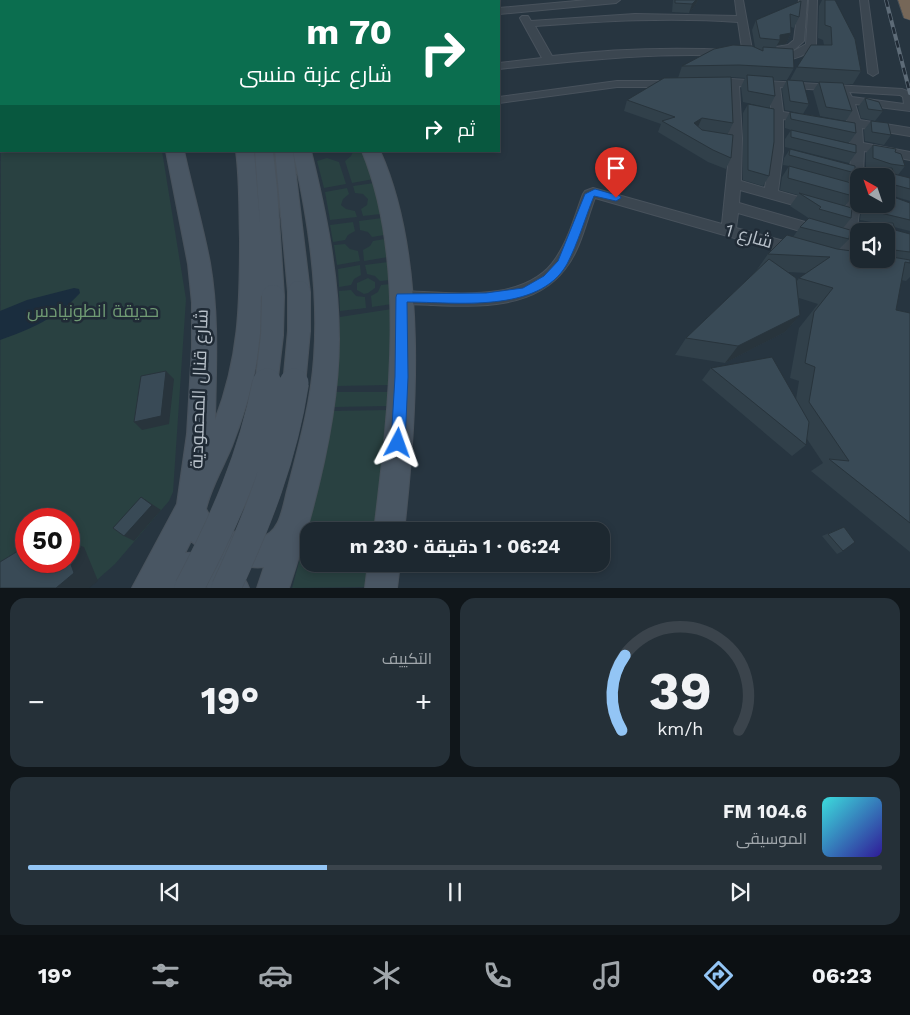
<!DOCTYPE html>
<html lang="ar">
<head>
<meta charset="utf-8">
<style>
  body { margin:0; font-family:"Work Sans",Cairo,sans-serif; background:#253038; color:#f1f3f6; direction:rtl; height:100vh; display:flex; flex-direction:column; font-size:19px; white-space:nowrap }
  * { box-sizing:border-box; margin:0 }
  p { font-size:16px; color:#a0a6ab }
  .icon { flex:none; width:28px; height:28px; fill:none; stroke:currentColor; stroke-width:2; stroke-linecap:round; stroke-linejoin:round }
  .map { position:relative; height:588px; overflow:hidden; direction:ltr }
  .details { display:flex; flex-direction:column; gap:10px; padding:10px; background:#10161a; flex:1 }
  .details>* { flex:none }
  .banner { position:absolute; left:0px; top:0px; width:500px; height:152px; box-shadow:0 2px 8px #0003,0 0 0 1px #3b444c; direction:rtl; background:#0b6e4f; color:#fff; overflow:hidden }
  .needle { width:32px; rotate:320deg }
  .tools { position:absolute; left:850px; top:168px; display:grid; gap:10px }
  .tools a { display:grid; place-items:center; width:45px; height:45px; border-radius:10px; background:#1d2830; box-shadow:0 2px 8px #0003,0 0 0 1px #3b444c; font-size:25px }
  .speed { position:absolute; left:15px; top:508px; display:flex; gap:10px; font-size:25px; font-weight:700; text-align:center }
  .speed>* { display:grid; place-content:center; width:65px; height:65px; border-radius:50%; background:#1d2830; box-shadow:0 2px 8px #0003,0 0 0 1px #3b444c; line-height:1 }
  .speed .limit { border:8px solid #d22; background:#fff; color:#111 }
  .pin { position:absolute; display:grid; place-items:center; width:42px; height:42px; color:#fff; margin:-51px -21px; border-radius:50% 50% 50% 0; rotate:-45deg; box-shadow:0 0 5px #0007 }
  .pin .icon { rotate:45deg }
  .me { position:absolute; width:55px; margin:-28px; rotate:4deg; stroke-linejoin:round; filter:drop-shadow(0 0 4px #0008) }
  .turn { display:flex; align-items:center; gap:18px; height:105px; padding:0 25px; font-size:22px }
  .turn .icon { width:65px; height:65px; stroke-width:2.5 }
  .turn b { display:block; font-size:35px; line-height:42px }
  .then { display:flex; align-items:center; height:48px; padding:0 25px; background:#0003; gap:10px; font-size:19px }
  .big { font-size:38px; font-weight:700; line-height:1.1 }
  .details .widget { flex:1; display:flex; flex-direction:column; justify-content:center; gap:8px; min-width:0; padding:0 18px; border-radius:15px; background:#253038 }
  .details .dial { align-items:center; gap:0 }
  .dial svg { height:130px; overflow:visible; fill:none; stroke:#3b444c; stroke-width:7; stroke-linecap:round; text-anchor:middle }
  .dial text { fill:#f1f3f6; stroke:none }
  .song { display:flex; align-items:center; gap:15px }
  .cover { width:60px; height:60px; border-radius:8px; background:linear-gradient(135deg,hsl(180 70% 55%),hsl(250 70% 35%)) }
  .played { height:5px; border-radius:2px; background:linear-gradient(90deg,#93c5f5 35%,#3b444c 35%) }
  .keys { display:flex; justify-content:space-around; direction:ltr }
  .heat { display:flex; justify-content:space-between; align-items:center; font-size:28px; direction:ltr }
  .details .tiles { flex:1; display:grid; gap:10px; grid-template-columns:1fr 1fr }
  .widget:last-child { grid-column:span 2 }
  .trip { position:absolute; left:300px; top:522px; width:310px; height:50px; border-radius:15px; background:#1d2830; box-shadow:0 2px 8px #0003,0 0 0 1px #3b444c; font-weight:700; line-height:50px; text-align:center; direction:rtl }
  .tab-bar { display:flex; height:80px; justify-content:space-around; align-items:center; background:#0c1013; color:#a0a6ab }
  .tab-bar .icon { width:35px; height:35px }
  .tab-bar .active { color:#93c5f5 }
  .tab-bar b { font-size:22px; color:#f1f3f6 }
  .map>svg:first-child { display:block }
  .green { fill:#294141; fill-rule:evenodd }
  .water { fill:#1a2d3e }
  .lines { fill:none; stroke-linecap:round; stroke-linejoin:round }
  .street-casing { stroke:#48525c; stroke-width:2 }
  .secondary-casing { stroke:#48525c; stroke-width:2 }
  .highway-casing { stroke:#46515a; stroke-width:1 }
  .street { fill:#3b4650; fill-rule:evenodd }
  .secondary { fill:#495663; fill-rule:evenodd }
  .highway { fill:#766758; fill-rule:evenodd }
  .rail-casing { stroke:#5d6b77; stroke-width:4 }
  .rail { stroke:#202b36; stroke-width:2.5; stroke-dasharray:7; stroke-linecap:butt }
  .secondary-bridge-far1-casing { stroke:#48525c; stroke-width:24; stroke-linecap:butt }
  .secondary-bridge-casing { stroke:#48525c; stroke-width:30; stroke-linecap:butt }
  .secondary-bridge-far1 { stroke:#495663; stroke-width:22 }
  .secondary-bridge { stroke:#495663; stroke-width:29 }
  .wall { fill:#31404a; fill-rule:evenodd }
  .shaded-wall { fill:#28343c }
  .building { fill:#394a56; stroke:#28343c }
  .route { fill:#1a73e8; stroke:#114b97 }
  .labels { text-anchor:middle; stroke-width:5; stroke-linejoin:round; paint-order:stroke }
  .street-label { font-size:18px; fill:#b8c1ca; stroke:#202b36 }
  .park-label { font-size:18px; fill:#709b74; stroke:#202b36 }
</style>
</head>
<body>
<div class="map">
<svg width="910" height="588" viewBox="0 0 910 588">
  <rect width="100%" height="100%" fill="#273540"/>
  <path class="green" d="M1 70V151H162L186 299 173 492 169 501 115 564 89 587H0ZM26 519H69V561H26Z
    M364 151 374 179 352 183 345 161 351 156 353 152Z
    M327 158 339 162 346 184 324 188 317 161Z
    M374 183 381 214 363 216 361 209 367 205 368 199 363 194 355 193 353 186Z
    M347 188 349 194 343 199 341 205 346 209 355 211 357 217 330 220 325 192Z
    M382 218 384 235 372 237 368 232 360 230 359 221Z
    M353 222 355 231 348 235 345 240 333 242 330 225Z
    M385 239 388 257 364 261 363 250 370 246 373 241Z
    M345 244 350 249 358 251 360 261 337 265 334 245Z
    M388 262 390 280 380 281 375 276 367 274 365 265Z
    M360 265 361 275 354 279 351 285 339 287 338 269Z
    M368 278 375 282V288L368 293 364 294 357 290V283Z
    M390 284 392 304 372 307 371 296 378 292 381 285Z
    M351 290 356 296 365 297 366 308 340 311 339 291Z
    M392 309 391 385 336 386 340 317Z
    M336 392H390L389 406 334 407Z
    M389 410 376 531H309V541L305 540 327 450 333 411Z
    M302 551 309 552V564H371L367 587 292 588Z"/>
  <path class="water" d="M74 288 79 289 80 293C59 317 29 330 0 340V311L27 300Z"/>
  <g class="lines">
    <g class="street-casing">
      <path id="street" d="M447 0H456V1H447Z
        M587 0H620L616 3 499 14V8Z
        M735 0H743L753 55 752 57H744L743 55 738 22C670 17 602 21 535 26L552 56C611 49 671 47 731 50L736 53 731 56C652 52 577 61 499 69V63L542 58 520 18 522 16H528L531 21 635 14 737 16Z
        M799 0H807L804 41 795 49 776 51V47L788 45 794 40Z
        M809 0H817L816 45C805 58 785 63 768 59L767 57 768 55 792 52 806 44Z
        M860 0H868L878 73 873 76 868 73Z
        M731 79 902 89 910 92V111L855 104 860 120 910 128V136L862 128 863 143 910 152V160L864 151 863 176H859V204H860L853 261 850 265 845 267 840 265 837 261C846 203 862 147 838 91L780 87 783 112 814 117 816 120 810 124 783 119V152L778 191 820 203 822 206 820 209 815 211 740 190 739 203 826 228 828 232 826 236 821 237 738 213 736 228 802 246 805 250 802 254 797 256 595 198C586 221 581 249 565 269 535 309 478 307 433 305 421 304 407 305 395 302L393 297 395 292 401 291C448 292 526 305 556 258 569 239 575 215 583 194L585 191 593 188 722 224 729 156 728 86H710L704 83 710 80ZM739 86 769 87 771 110 753 106 747 110 749 112 771 117 770 152 765 188 741 181 742 138ZM849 92 900 95 903 97 904 104 852 97Z
        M617 81H675L681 84 675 87H617L499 103V97Z"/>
    </g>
    <g class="secondary-casing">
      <path id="secondary" d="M136 0H149V1H137Z
        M164 0H178V1H165Z
        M260 0H272V1H260Z
        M295 0H307V1H295Z
        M0 62H1V70H0Z
        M166 151H184C192 188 203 226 210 263 219 315 216 368 215 420 239 357 240 306 240 239 239 210 240 181 236 151H254L260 223 255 151H273L277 189 284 296 281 302 273 305 265 302 262 297C263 349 251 397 232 446 224 466 211 487 206 509 215 529 240 535 260 537 281 534 283 504 288 487 299 445 311 402 314 358 319 289 308 219 293 151H311C326 212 339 276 339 339 339 419 314 512 289 588H257L264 567C244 570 205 555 191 541L185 553C211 551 239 562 249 588H208L196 584 174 588H132L177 504 187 434 192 347V303L188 264Z
        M275 151H293L310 292 307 298 299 301 291 298 288 292Z
        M362 151H380C428 258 417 417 404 531H374C388 415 408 262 362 151Z
        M368 564H400L397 588H365Z"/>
    </g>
    <g class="highway-casing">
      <path id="highway" d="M898 0H910V20L904 18Z"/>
    </g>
    <use href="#street" class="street"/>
    <use href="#secondary" class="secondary"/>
    <use href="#highway" class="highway"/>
    <g class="rail-casing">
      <path id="rail" d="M886 0 910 93"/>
    </g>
    <use href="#rail" class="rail"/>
    <g class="secondary-bridge-far1-casing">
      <path id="secondary-bridge-far1" d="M266 385 272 335 273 296
        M294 385 299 331V292"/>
    </g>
    <g class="secondary-bridge-casing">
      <path id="secondary-bridge" d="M189 588C224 522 253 457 267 383
        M226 588C257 522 283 456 294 383"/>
    </g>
    <use href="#secondary-bridge-far1" class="secondary-bridge-far1"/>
    <use href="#secondary-bridge" class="secondary-bridge"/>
  </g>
  <path class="wall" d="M673 0H698L696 4 689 13 672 12Z
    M822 0H835L861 71 853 84H843L852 111 846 121 820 116 813 91 819 82 803 81 809 104 803 114 785 110 782 89 787 80H774L775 96 769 108 743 102 741 87 745 78 731 77 733 123 728 134 731 158 726 169 708 162 658 132 661 124 624 111 627 100 678 78 682 66 755 47 752 30 756 20 801 1 799 17 794 28 791 27V33L786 44 777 45 776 48 794 68 787 80H790L797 67 824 45 823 40 818 38 819 6Z
    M865 98 883 111 875 121 861 118 858 107Z
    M748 104 769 176 763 186 743 180V113Z
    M790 112 856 133 849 143 804 133 856 153 849 163 785 147V139L791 130 785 128V121Z
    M871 121 891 135 884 145 865 141 864 130Z
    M873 145 895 152 905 166 898 175 910 178V201L890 195 889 196 910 203V231L894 227 895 230 910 234V277L906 281 901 280 896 310 910 313V552L811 471 823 463 807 439 806 445 792 456 702 380 711 368 796 399 799 381 790 378 799 328 818 304 799 298 800 315 785 332 725 363 675 355 686 338 756 271 768 254 793 237 800 227 810 219 790 206 798 195 780 190 782 177 789 166 783 165 784 158 790 149 855 173 848 182 853 196 845 206 851 218 843 228 849 239 839 249 856 252 858 233 859 232V259H886V231H859L866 223H877L860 220 862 204H886V176H862L868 168H870L866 167V153ZM788 272 807 273 799 278 797 281Z
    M844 527 843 551 837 554 822 536Z"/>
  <path class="shaded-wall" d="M696 0H698L696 4 689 13 692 4Z
    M791 33 786 44 777 45 780 40V35Z
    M0 104 1 106V121H0Z
    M702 118 697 129 694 123Z
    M800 315 785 332 725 363 738 346Z
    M166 371 174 379 169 424 142 430 134 422Z
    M141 497 161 510 134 541 124 536Z
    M69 541 84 547 98 581 89 588H56L69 559Z
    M18 551 26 554V561H21Z"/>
  <path class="building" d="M675 0H696L692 4 675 3Z
    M825 0H835L855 39 861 71 797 67 811 45H832L831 27 825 25Z
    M801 1 799 17 790 14 791 33 780 35V40L760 38 756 20Z
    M733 45 752 46 763 51V47L793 49 794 68 739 65 682 66 714 49Z
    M747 75 773 77 775 96 748 91Z
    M731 77 733 123 702 118 694 123 702 130 733 135 731 158 713 150 662 121 675 117 627 100 664 78Z
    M787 80 803 81 809 104 790 101Z
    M819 82 843 83 852 111 826 107Z
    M865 98 879 102 883 111 868 109Z
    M748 104 774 109V142L769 176 748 170Z
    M790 112 855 123 856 133 791 119Z
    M871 121 888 123 891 135 872 132Z
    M791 130 856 145V153L791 137Z
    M873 145 896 149 895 152 901 154 905 166 891 164 873 158Z
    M790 149 855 166V173L789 155Z
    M789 166 855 184 853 196 788 178Z
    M868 168H892L894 174 910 178V189L895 185 892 186V193H888V195L910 203V220L868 210 869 204H886V176H869Z
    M799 193 852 208 851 218 819 209 821 207Z
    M809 218 850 230 849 239 800 227Z
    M866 223H893L895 230 910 234V252L886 249V231H865Z
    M787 235 837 249 859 252V259H886V256L910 260V263L905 262 896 310 910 313V523L829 459 849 461 809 402 815 367 805 363 814 312 833 288 799 278 830 257 768 254Z
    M769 259 796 278 800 315 738 346 686 338Z
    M772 357 809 422 806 445 711 368Z
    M166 371 161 416 134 422 141 376Z
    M141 497 152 505 124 536 113 528Z
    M844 527 855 542 843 551 828 534Z
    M18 551 21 561 26 557V561H69V559L74 573 56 588H0V562Z"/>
  <path class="route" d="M595 189 620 196 621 198 616 201 594 196C585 218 578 243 567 264 539 314 455 302 407 302L408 377 405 443 403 448 398 450 393 448 391 443 395 377 396 297 397 294 486 293 523 288 544 276 558 261 585 194Z"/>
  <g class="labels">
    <g class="street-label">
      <text transform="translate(749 236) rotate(16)" y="6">شارع 1</text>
      <text transform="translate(199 389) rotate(-88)" y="6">شارع قنال المحمودية</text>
    </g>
    <g class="park-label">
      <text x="93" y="317">حديقة انطونيادس</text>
    </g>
  </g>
</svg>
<div class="tools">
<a><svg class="needle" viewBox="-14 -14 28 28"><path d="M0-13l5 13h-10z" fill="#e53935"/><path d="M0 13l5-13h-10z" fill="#a0a6ab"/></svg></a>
<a><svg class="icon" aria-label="sound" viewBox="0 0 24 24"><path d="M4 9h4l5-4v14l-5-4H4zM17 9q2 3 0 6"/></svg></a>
</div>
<div class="speed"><div class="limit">50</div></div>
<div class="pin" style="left:616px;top:198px;background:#d93025"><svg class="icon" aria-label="arrive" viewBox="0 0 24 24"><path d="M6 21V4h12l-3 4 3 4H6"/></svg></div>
<svg class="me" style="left:398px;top:443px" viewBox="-20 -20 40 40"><path d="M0-17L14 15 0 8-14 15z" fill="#1a73e8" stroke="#fff" stroke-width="4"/></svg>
<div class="trip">06:24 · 1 دقيقة · 230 m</div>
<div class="banner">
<div class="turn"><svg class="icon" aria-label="right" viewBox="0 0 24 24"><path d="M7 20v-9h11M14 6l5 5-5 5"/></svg><div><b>70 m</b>شارع عزبة منسى</div></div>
<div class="then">ثم<svg class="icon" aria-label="right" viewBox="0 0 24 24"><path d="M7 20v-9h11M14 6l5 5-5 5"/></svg></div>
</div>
</div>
<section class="details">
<div class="tiles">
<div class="widget dial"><svg viewBox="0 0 100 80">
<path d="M14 69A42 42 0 1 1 86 69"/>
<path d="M14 69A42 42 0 0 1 16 23" stroke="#93c5f5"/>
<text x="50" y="56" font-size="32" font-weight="700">39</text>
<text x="50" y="72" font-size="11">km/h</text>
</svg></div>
<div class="widget"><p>التكييف</p>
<div class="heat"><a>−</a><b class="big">19°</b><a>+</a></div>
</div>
<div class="widget">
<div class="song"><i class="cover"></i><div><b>104.6 FM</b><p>الموسيقى</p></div></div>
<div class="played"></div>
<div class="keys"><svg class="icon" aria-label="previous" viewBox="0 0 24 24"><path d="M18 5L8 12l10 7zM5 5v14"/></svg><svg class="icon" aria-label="pause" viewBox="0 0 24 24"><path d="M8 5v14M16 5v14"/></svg><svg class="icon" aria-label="next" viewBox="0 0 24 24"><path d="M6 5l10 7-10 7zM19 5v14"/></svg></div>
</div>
</div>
</section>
<nav class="tab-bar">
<b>06:23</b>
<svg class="icon active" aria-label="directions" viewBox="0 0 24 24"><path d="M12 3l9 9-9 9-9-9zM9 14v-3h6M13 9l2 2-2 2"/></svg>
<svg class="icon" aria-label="music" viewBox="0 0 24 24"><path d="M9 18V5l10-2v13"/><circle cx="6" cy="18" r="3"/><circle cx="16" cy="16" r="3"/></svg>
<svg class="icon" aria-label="phone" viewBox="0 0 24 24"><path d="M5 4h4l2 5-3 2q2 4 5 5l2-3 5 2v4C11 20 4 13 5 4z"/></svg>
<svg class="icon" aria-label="climate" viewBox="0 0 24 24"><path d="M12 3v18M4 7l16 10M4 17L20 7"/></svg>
<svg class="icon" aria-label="car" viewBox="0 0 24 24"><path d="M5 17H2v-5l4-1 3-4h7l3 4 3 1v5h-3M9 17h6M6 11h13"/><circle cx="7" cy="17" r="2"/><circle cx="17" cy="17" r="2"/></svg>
<svg class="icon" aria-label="filters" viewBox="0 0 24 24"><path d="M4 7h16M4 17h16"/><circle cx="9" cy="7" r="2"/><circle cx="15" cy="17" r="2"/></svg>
<b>19°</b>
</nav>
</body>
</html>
